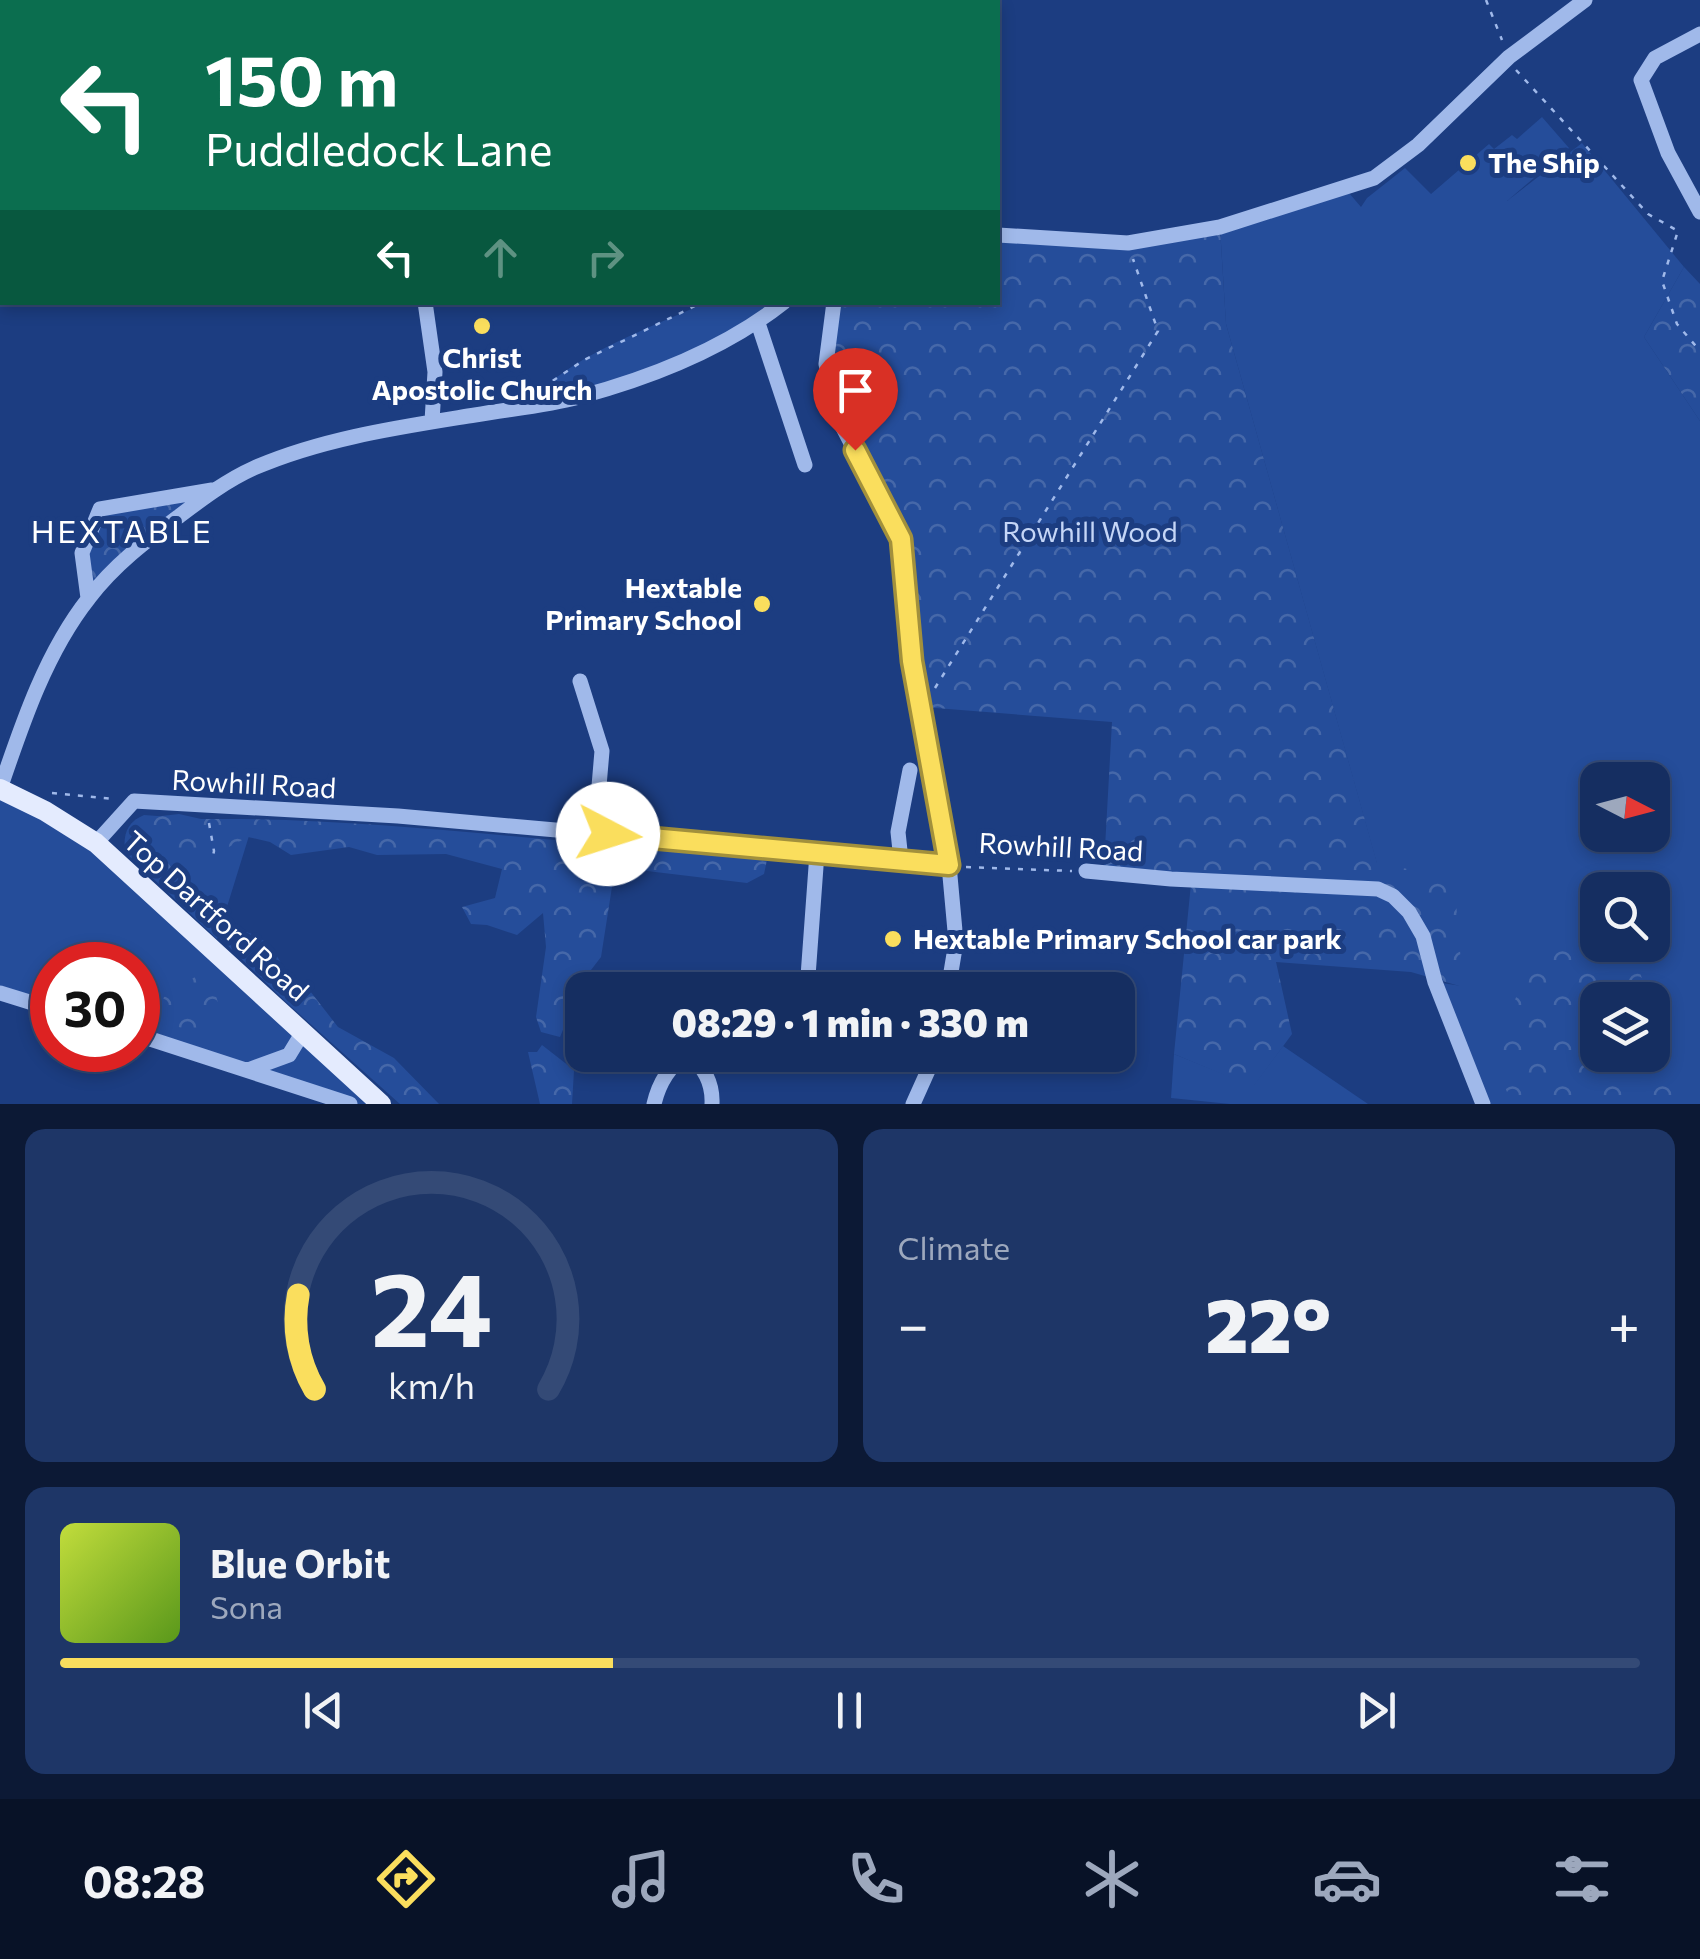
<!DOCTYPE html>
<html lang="en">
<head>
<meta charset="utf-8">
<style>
  body { margin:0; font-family:Commissioner,sans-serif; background:#1e3667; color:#f1f3f6; height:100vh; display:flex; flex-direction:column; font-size:38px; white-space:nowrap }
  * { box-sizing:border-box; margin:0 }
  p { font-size:32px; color:#9da8bd }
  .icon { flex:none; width:55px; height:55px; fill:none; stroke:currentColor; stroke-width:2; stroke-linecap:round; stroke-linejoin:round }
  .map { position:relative; height:1104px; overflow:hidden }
  .details { display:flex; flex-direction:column; gap:25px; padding:25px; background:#0c1935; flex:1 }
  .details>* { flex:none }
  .top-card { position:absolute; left:0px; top:0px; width:1000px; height:305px; box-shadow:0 5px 15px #0003,0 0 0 2px #344a76; background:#0b6e4f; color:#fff; overflow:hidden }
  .needle { width:65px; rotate:96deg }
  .tools { position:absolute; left:1580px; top:762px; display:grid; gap:20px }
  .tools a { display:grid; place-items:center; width:90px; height:90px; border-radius:20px; background:#152e61; box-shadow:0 5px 15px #0003,0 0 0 2px #344a76; font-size:50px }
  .speed { position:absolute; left:30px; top:942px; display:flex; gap:20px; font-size:50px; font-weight:700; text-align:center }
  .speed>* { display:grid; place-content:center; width:130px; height:130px; border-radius:50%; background:#152e61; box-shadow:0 5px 15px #0003,0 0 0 2px #344a76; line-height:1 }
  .speed .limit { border:15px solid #d22; background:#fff; color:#111 }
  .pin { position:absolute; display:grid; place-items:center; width:85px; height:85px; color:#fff; margin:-102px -42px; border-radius:50% 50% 50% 0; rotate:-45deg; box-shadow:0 0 10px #0007 }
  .pin .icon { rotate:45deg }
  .me { position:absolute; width:110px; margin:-55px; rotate:95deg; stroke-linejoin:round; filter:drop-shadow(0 0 8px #0008) }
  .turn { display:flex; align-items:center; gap:35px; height:210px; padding:0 40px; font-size:45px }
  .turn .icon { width:130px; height:130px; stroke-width:2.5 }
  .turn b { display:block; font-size:70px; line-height:85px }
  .lanes { display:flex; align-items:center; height:95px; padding:0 40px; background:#0003; justify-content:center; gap:50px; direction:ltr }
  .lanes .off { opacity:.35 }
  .big { font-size:75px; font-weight:800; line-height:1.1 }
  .details .card { flex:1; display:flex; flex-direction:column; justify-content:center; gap:15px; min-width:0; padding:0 35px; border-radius:20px; background:#1e3667 }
  .details .dial { align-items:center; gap:0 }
  .dial svg { height:260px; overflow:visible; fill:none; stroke:#344a76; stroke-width:7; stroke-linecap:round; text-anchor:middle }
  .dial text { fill:#f1f3f6; stroke:none }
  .song { display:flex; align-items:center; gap:30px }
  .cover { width:120px; height:120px; border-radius:15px; background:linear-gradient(135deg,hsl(70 70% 55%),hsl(90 70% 35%)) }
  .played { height:10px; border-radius:5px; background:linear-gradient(90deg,#fade5d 35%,#344a76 35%) }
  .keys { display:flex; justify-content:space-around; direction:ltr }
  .heat { display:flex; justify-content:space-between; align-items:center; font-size:55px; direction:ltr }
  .details .tiles { flex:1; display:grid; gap:25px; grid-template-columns:1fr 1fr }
  .card:last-child { grid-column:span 2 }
  .trip { position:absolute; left:565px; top:972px; width:570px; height:100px; border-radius:20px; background:#152e61; box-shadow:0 5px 15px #0003,0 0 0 2px #344a76; font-weight:800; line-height:100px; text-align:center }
  .dock { display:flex; height:160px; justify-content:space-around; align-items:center; background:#081227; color:#9da8bd }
  .dock .icon { width:70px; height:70px }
  .dock .active { color:#fade5d }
  .dock b { font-size:45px; color:#f1f3f6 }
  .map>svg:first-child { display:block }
  .green { fill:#254d9a; fill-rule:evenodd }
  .forest { fill:url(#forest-crowns) }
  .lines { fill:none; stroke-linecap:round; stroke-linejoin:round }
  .path { stroke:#a0b9ea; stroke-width:2.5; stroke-dasharray:5 8; stroke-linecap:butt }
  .minor { stroke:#a0b9ea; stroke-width:15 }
  .major { stroke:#e4ebfe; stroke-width:20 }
  .route-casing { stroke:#a2903c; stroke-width:25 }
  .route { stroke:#fade5d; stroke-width:18 }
  .poi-dot { fill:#fade5d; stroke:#1c3d81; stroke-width:4 }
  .labels { text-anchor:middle; stroke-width:10; stroke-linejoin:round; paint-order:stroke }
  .poi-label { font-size:28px; font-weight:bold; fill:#fff; stroke:#1c3d81; text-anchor:start }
  .park-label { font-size:28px; fill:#c5d6f7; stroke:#1c3d81 }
  .street-label { font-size:28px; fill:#fff; stroke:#1c3d81 }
  .quarter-label { font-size:32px; letter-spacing:2.5px; fill:#fff; stroke:#1c3d81 }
</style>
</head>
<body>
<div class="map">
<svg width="1700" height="1104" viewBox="0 0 1700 1104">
  <defs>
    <pattern id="forest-crowns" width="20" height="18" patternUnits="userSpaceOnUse" patternTransform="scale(2.5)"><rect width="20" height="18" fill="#254d9a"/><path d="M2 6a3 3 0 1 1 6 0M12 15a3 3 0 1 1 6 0" fill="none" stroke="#4668a9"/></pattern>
  </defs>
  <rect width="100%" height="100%" fill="#1c3d81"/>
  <path class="green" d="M1542 117 1569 148 1507 201 1582 143 1684 267 1644 337 1700 421V1104H1485L1435 982 1462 986 1377 864 1226 324 1220 227 1349 193 1361 207 1367 198 1405 168 1431 194 1489 144 1494 149 1512 135 1517 139ZM1598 780H1652V835H1598ZM1598 890H1652V945H1598ZM1598 1000H1652V1055H1598Z
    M705 303H784L677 363 531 405C554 362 659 324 705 303Z
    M0 790 78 831 380 1104H351L138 1035V965H52V1008L0 992Z
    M144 815 253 823 217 939 125 852C123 834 127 822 144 815Z
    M1283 1046 1368 1104H1230L1171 1098 1174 1054 1253 1086Z"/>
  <path class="forest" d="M1220 229 1226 324 1377 863 1454 878 1463 987 1411 972 1276 962 1292 1034 1253 1087 1174 1054 1192 874 1104 866 1112 722 923 707 902 539 840 419 827 364 835 303 998 302V237L1129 245Z
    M1684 267 1700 284V421L1644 337Z
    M212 491 91 595 84 554 103 510Z
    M179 814 201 819C391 817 579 848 768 855L764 874 747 883 639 870 614 874 601 957 584 979 560 1037 541 1032 536 1017 546 947 543 913 517 935 487 925 471 924 462 907 495 898 502 869 446 854 377 855 349 847 291 855 270 842 248 837 225 849 180 862 167 880 222 924 255 935 270 945 286 971 310 991 338 1027 394 1058 439 1104H400L286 1002 128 849 129 828 136 819Z
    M1597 932 1598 945H1631L1649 1000H1598V1055H1652L1653 1011 1682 1100 1663 1104H1512L1492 1056 1535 951Z
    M198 975 212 980 218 1003 207 1025 192 1032 157 1019 164 997Z
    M542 1045 574 1070 572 1104H540L528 1052H537Z"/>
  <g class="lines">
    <path class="path" d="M803 0 804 2
      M1486 0 1502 40
      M1516 70 1648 214 1678 231 1662 281 1677 324 1700 351
      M542 388 584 360 703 302
      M935 688 1158 331 1133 259
      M52 793 114 799
      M209 823 214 851 212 861
      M966 867 1072 871"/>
    <path class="minor" d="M350 0 351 2
      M10 2 14 0
      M173 2 178 0
      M513 2 520 0
      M1700 34 1655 58 1641 80 1668 153 1700 212
      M998 235 1128 243 1220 227 1374 178 1418 145 1509 57 1585 0
      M0 261 2 259
      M425 302 435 372 432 421
      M834 302 826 364 839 420 901 539 912 661 949 865 956 942 948 990
      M758 323 805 465
      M88 598 82 553 100 509 212 490
      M580 681 602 751 595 833
      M0 789C22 724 46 652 89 598 114 565 146 541 178 517 202 499 227 480 254 468 323 438 401 427 475 415 509 409 546 406 579 397 650 378 726 348 784 302
      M96 843 134 801 398 816 949 865
      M901 860 898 832 910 770
      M1086 871 1171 879 1378 889 1393 896 1409 912 1423 936 1435 982 1483 1104
      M807 990 817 853
      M0 993 52 1009
      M138 1035 350 1104
      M687 1055C704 1065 713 1084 712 1104
      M248 1070 289 1055 303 1032
      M654 1104C659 1083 668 1067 686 1055
      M913 1104 935 1055"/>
    <path class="major" d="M0 789 45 811 96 843 381 1104"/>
  </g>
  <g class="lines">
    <g class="route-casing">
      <path id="route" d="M608 834 949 865 912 661 901 539 855 450"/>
    </g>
    <use href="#route" class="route"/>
  </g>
  <g class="poi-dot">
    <circle cx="1468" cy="163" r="10"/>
    <circle cx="482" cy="326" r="10"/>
    <circle cx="762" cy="604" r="10"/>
    <circle cx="893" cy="939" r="10"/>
  </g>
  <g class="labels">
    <g class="poi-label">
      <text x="1488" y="173">The Ship</text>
      <text x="482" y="368" text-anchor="middle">Christ<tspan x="482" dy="32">Apostolic Church</tspan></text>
      <text x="742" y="598" text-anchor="end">Hextable<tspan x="742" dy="32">Primary School</tspan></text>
      <text x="913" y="949">Hextable Primary School car park</text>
    </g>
    <g class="park-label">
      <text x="1090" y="542">Rowhill Wood</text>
    </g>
    <g class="street-label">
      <text transform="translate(254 784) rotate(3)" y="10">Rowhill Road</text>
      <text transform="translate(1061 847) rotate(3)" y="10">Rowhill Road</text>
      <text transform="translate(216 916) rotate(42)" y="10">Top Dartford Road</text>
    </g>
    <g class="quarter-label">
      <text x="122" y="543">HEXTABLE</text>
    </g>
  </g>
</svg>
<div class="tools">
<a><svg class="needle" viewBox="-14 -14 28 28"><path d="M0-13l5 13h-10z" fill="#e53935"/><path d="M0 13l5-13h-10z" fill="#9da8bd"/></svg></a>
<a><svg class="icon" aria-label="search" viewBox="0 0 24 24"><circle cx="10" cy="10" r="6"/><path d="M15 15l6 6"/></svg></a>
<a><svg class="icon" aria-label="layers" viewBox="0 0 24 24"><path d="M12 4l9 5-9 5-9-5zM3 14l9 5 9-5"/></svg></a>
</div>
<div class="speed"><div class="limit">30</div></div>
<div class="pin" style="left:855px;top:450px;background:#d93025"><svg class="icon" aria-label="arrive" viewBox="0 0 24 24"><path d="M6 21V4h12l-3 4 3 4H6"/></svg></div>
<svg class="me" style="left:608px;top:834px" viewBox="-20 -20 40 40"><circle r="19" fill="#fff"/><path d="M0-13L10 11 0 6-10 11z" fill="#fade5d"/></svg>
<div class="trip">08:29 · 1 min · 330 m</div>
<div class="top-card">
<div class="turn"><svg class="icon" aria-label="left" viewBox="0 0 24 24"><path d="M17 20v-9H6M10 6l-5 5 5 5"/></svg><div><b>150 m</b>Puddledock Lane</div></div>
<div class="lanes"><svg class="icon" aria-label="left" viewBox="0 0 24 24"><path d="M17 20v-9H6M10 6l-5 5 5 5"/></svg><svg class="icon off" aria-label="ahead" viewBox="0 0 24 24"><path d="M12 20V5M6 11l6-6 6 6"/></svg><svg class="icon off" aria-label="right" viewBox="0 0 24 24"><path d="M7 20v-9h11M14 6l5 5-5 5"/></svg></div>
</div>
</div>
<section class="details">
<div class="tiles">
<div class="card dial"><svg viewBox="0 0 100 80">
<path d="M14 69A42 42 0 1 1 86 69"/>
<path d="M14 69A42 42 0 0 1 9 40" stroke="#fade5d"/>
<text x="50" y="56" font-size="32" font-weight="700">24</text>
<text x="50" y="72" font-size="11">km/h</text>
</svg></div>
<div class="card"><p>Climate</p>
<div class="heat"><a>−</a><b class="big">22°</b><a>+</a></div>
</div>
<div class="card">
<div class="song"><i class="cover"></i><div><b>Blue Orbit</b><p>Sona</p></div></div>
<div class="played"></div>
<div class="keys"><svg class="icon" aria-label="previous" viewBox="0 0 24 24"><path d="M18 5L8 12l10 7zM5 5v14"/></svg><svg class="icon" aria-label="pause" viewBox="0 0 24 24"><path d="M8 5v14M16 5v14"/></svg><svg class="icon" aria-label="next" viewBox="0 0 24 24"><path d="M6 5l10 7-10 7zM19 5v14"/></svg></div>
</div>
</div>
</section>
<nav class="dock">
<b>08:28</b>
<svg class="icon active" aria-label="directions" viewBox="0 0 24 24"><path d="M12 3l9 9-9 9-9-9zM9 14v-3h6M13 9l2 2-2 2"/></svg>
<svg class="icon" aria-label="music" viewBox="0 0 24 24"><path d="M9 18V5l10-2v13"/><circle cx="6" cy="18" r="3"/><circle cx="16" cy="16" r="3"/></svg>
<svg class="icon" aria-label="phone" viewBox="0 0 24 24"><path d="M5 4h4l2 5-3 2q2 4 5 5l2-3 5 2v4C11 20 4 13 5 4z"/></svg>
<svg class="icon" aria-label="climate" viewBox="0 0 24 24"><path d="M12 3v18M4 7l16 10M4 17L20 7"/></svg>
<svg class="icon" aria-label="car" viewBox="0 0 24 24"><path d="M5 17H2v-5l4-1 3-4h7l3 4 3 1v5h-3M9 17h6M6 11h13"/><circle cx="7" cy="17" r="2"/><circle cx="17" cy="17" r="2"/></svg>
<svg class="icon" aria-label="filters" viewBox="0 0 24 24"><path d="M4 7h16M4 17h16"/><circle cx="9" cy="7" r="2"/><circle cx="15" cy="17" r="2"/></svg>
</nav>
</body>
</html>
